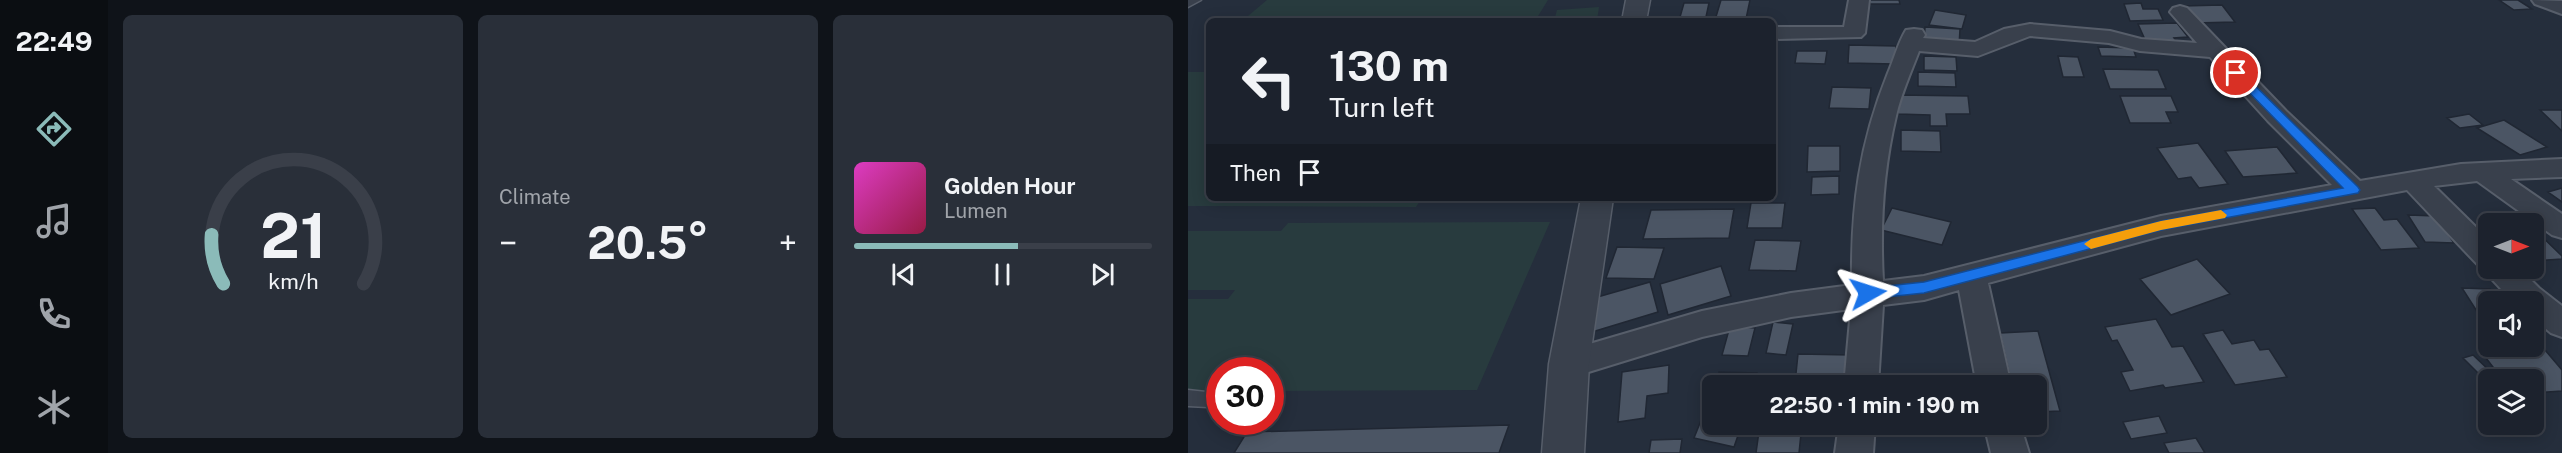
<!DOCTYPE html>
<html lang="en">
<head>
<meta charset="utf-8">
<style>
  body { margin:0; font-family:"Public Sans",sans-serif; background:#292f39; color:#f1f3f6; height:100vh; display:flex; flex-direction:column; font-size:22px; white-space:nowrap }
  * { box-sizing:border-box; margin:0 }
  p { font-size:20px; color:#a0a4aa }
  .icon { flex:none; width:33px; height:33px; fill:none; stroke:currentColor; stroke-width:2; stroke-linecap:round; stroke-linejoin:round }
  .map { position:relative; flex:1; overflow:hidden }
  .panel { display:flex; flex-direction:column; gap:15px; padding:15px; background:#0f1319; width:1080px }
  .panel>* { flex:none }
  .top-card { position:absolute; left:18px; top:18px; width:570px; height:183px; border-radius:9px; box-shadow:0 3px 15px #0003,0 0 0 2px #3a3f49; background:#1c222d; color:#f1f3f6; overflow:hidden }
  .needle { width:39px; rotate:90deg }
  .tools { position:absolute; left:1290px; top:213px; display:grid; gap:12px }
  .tools a { display:grid; place-items:center; width:66px; height:66px; border-radius:9px; background:#1c222d; box-shadow:0 3px 15px #0003,0 0 0 2px #3a3f49; font-size:30px }
  .speed { position:absolute; left:18px; top:357px; display:flex; gap:12px; font-size:30px; font-weight:700; text-align:center }
  .speed>* { display:grid; place-content:center; width:78px; height:78px; border-radius:50%; background:#1c222d; box-shadow:0 3px 15px #0003,0 0 0 2px #3a3f49; line-height:1 }
  .speed .limit { border:9px solid #d22; background:#fff; color:#111 }
  .pin { position:absolute; display:grid; place-items:center; width:51px; height:51px; color:#fff; margin:-26px; border:3px solid #fff; border-radius:50%; box-shadow:0 2px 6px #0007 }
  .me { position:absolute; width:66px; margin:-33px; rotate:84deg; stroke-linejoin:round; filter:drop-shadow(0 0 4px #0008) }
  .turn { display:flex; align-items:center; gap:21px; height:126px; padding:0 24px; font-size:27px }
  .turn .icon { width:78px; height:78px; stroke-width:2.5 }
  .turn b { display:block; font-size:42px; line-height:51px }
  .then { display:flex; align-items:center; height:57px; padding:0 24px; background:#0003; gap:12px; font-size:22px }
  .big { font-size:45px; font-weight:700; line-height:1.1 }
  .panel .widget { flex:1; display:flex; flex-direction:column; justify-content:center; gap:9px; min-width:0; padding:0 21px; border-radius:9px; background:#292f39 }
  .panel .dial { align-items:center; gap:0 }
  .dial svg { height:156px; overflow:visible; fill:none; stroke:#3a3f49; stroke-width:7; stroke-linecap:round; text-anchor:middle }
  .dial text { fill:#f1f3f6; stroke:none }
  .song { display:flex; align-items:center; gap:18px }
  .cover { width:72px; height:72px; border-radius:9px; background:linear-gradient(135deg,hsl(310 70% 55%),hsl(340 70% 35%)) }
  .played { height:6px; border-radius:3px; background:linear-gradient(90deg,#8bbbb9 55%,#3a3f49 55%) }
  .keys { display:flex; justify-content:space-around; direction:ltr }
  .heat { display:flex; justify-content:space-between; align-items:center; font-size:33px; direction:ltr }
  .panel .tiles { flex:1; display:grid; gap:15px; grid-template-columns:repeat(3,1fr) }
  .trip { position:absolute; left:514px; top:375px; width:345px; height:60px; border-radius:9px; background:#1c222d; box-shadow:0 3px 15px #0003,0 0 0 2px #3a3f49; font-weight:700; line-height:60px; text-align:center }
  main { display:flex; flex:1; min-height:0 }
  .dock { display:flex; flex-direction:column; width:108px; justify-content:space-around; align-items:center; background:#0b0e12; color:#a0a4aa }
  .dock .icon { width:42px; height:42px }
  .dock .selected { color:#8bbbb9 }
  .dock b { font-size:27px; color:#f1f3f6 }
  .map>svg:first-child { display:block }
  .green { fill:#283b3e }
  .building { fill:#4b5564; stroke:#202733; stroke-width:1.5 }
  .lines { fill:none; stroke-linecap:round; stroke-linejoin:round }
  .service-casing { stroke:#575e6a; stroke-width:3 }
  .minor-casing { stroke:#575e6a; stroke-width:4 }
  .tertiary-casing { stroke:#575e6a; stroke-width:3 }
  .service { fill:#39404c; fill-rule:evenodd }
  .minor { fill:#39404c; fill-rule:evenodd }
  .tertiary { fill:#39404c; fill-rule:evenodd }
  .route { fill:#1a73e8; stroke:#114b97; stroke-width:1.5 }
  .slow { fill:#f59e0b }
</style>
</head>
<body>
<main>
<nav class="dock">
<b>22:49</b>
<svg class="icon selected" aria-label="directions" viewBox="0 0 24 24"><path d="M12 3l9 9-9 9-9-9zM9 14v-3h6M13 9l2 2-2 2"/></svg>
<svg class="icon" aria-label="music" viewBox="0 0 24 24"><path d="M9 18V5l10-2v13"/><circle cx="6" cy="18" r="3"/><circle cx="16" cy="16" r="3"/></svg>
<svg class="icon" aria-label="phone" viewBox="0 0 24 24"><path d="M5 4h4l2 5-3 2q2 4 5 5l2-3 5 2v4C11 20 4 13 5 4z"/></svg>
<svg class="icon" aria-label="climate" viewBox="0 0 24 24"><path d="M12 3v18M4 7l16 10M4 17L20 7"/></svg>
</nav>
<section class="panel">
<div class="tiles">
<div class="widget dial"><svg viewBox="0 0 100 80">
<path d="M14 69A42 42 0 1 1 86 69"/>
<path d="M14 69A42 42 0 0 1 8 44" stroke="#8bbbb9"/>
<text x="50" y="56" font-size="32" font-weight="700">21</text>
<text x="50" y="72" font-size="11">km/h</text>
</svg></div>
<div class="widget"><p>Climate</p>
<div class="heat"><a>−</a><b class="big">20.5°</b><a>+</a></div>
</div>
<div class="widget">
<div class="song"><i class="cover"></i><div><b>Golden Hour</b><p>Lumen</p></div></div>
<div class="played"></div>
<div class="keys"><svg class="icon" aria-label="previous" viewBox="0 0 24 24"><path d="M18 5L8 12l10 7zM5 5v14"/></svg><svg class="icon" aria-label="pause" viewBox="0 0 24 24"><path d="M8 5v14M16 5v14"/></svg><svg class="icon" aria-label="next" viewBox="0 0 24 24"><path d="M6 5l10 7-10 7zM19 5v14"/></svg></div>
</div>
</div>
</section>
<div class="map">
<svg width="1374" height="453" viewBox="0 0 1374 453">
  <rect width="100%" height="100%" fill="#252e3c"/>
  <path class="green" d="M79 0H360L347 21H54Z
    M411 7 409 21H366L369 10Z
    M0 72H21V198H234L228 207 0 206Z
    M362 222 289 390 83 391 82 370H32L31 391H0V299H40L47 290H0V231H93L100 223Z"/>
  <path class="building" d="M533 0H562L558 19 527 20Z
    M681 0H711L712 4H682Z
    M1311 0H1330L1344 9 1326 10Z
    M496 3H521L518 17H492Z
    M953 3 955 9H970L975 20 942 21 936 4Z
    M1034 5 1047 22 1006 23 994 6Z
    M747 10 778 15 774 29 741 25Z
    M989 23 1000 37 986 38 990 43 959 44 950 24Z
    M737 27 772 29 771 46 736 44Z
    M661 45 708 46 707 64 660 63Z
    M910 47 945 48 948 57 913 56Z
    M609 51H639L637 64 607 63Z
    M736 56 768 57 769 71 736 70Z
    M870 56 890 57 896 77H875Z
    M915 69 970 70 978 89H922Z
    M730 72 767 73 768 87 730 86Z
    M644 87 683 88 681 109 641 108Z
    M710 95 780 96 782 114H758L759 126H742V115L710 114Z
    M932 96H983L990 112H978L983 123H942Z
    M1352 110H1374V131Z
    M1281 114 1295 125 1272 128 1259 118Z
    M1316 120 1359 147 1332 155 1289 128Z
    M713 130 752 131 753 152 713 151Z
    M1010 143 1040 184 1011 188 1003 177 990 179 969 148Z
    M620 146H652V171L619 172Z
    M1089 147 1109 173 1055 177 1037 151Z
    M651 176V194L623 195 624 177Z
    M1374 188V202L1360 192Z
    M563 203H597L594 228H559Z
    M704 208 763 222 754 245 693 230Z
    M1187 208 1196 220 1209 219 1231 248 1193 250 1164 209Z
    M546 209 541 238 455 239 463 210Z
    M1220 215 1248 216 1266 243 1237 242Z
    M1346 229 1374 256V259L1346 261Z
    M567 240 613 241 608 271 561 270Z
    M429 247 476 248 466 279 418 278Z
    M1009 259 1042 294 983 315 952 279Z
    M533 266 543 296 480 315 472 284Z
    M462 282 470 312 404 332 399 300Z
    M1274 288 1302 289 1311 302H1300V313H1290Z
    M968 319 984 347 995 346 1016 382 977 388 975 385 942 391 933 372 945 370 929 340 924 341 917 327Z
    M585 322 605 324 598 355 578 353Z
    M542 326 567 328 560 356 534 355Z
    M1035 330 1044 344 1066 340 1072 350 1081 349 1099 377 1047 385 1015 334Z
    M850 331 872 411 849 412V386H824L812 333Z
    M1352 344 1374 370V391L1346 393V380H1315L1291 349Z
    M610 354 663 355 661 386H623V383H607Z
    M1285 355 1305 374 1294 377 1275 358Z
    M481 365 480 393 459 396 457 418 430 422 434 372Z
    M531 372 569 373 567 386H529Z
    M518 408 525 410V424H554L546 447 506 438Z
    M971 416 979 433 943 439 935 422Z
    M572 424H614L611 453H568Z
    M321 425 311 453H46L59 432Z
    M1008 438 1017 453H981L976 443Z
    M494 439 492 453H461L463 440Z"/>
  <g class="lines">
    <g class="service-casing">
      <path id="service" d="M0 0H13L0 7Z
        M0 390 27 393 29 399 27 405 20 407 0 406Z"/>
    </g>
    <g class="minor-casing">
      <path id="minor" d="M661 0H681L677 33 673 37 585 39V27H656Z
        M1344 0 1374 1V14L1347 4Z
        M992 6 999 8 1098 111 1172 181 1273 164 1374 159V177L1323 179 1374 214V238L1364 235 1289 181 1246 186 1300 239V268H1331L1351 288 1374 306V337L1363 333 1346 319V302H1325L1301 276 1297 267 1290 265 1219 190 973 236 800 283 823 386H789L771 290 736 300 695 305 690 386H656L663 309 603 317 514 337 381 378 369 374 364 364 369 354 381 350 514 311 603 293 664 285C663 207 671 145 700 73 706 59 710 43 718 30L726 29 734 30 737 35 735 38 787 42 816 29 842 24 922 31 953 39 1009 43 982 12 985 8ZM842 36 921 43 952 51 1022 57 1080 121 1144 185 973 216 736 276 695 281C692 225 695 171 708 116 713 94 723 72 731 51L790 56Z
        M651 424H687L685 453H647Z
        M796 424H832L841 453H803Z"/>
    </g>
    <g class="tertiary-casing">
      <path id="tertiary" d="M438 0H462L458 21H434Z
        M393 198H425L401 364 396 453H354L361 364Z"/>
    </g>
    <use href="#service" class="service"/>
    <use href="#minor" class="minor"/>
    <use href="#tertiary" class="tertiary"/>
  </g>
  <path class="route" d="M1048 69 1051 70 1170 187 1172 190 1170 193 973 230 736 293 680 299 675 297 673 293 675 289 680 288 736 282 973 221 1155 188 1044 75 1042 73Z"/>
  <path class="slow" d="M1033 210 1039 215 1037 218 973 230 903 249 896 244 903 239 973 221Z"/>
</svg>
<div class="tools">
<a><svg class="needle" viewBox="-14 -14 28 28"><path d="M0-13l5 13h-10z" fill="#e53935"/><path d="M0 13l5-13h-10z" fill="#a0a4aa"/></svg></a>
<a><svg class="icon" aria-label="sound" viewBox="0 0 24 24"><path d="M4 9h4l5-4v14l-5-4H4zM17 9q2 3 0 6"/></svg></a>
<a><svg class="icon" aria-label="layers" viewBox="0 0 24 24"><path d="M12 4l9 5-9 5-9-5zM3 14l9 5 9-5"/></svg></a>
</div>
<div class="speed"><div class="limit">30</div></div>
<div class="pin" style="left:1048px;top:73px;background:#d93025"><svg class="icon" aria-label="arrive" viewBox="0 0 24 24"><path d="M6 21V4h12l-3 4 3 4H6"/></svg></div>
<svg class="me" style="left:680px;top:293px" viewBox="-20 -20 40 40"><path d="M0-17L14 15 0 8-14 15z" fill="#1a73e8" stroke="#fff" stroke-width="4"/></svg>
<div class="trip">22:50 · 1 min · 190 m</div>
<div class="top-card">
<div class="turn"><svg class="icon" aria-label="left" viewBox="0 0 24 24"><path d="M17 20v-9H6M10 6l-5 5 5 5"/></svg><div><b>130 m</b>Turn left</div></div>
<div class="then">Then<svg class="icon" aria-label="arrive" viewBox="0 0 24 24"><path d="M6 21V4h12l-3 4 3 4H6"/></svg></div>
</div>
</div>
</main>
</body>
</html>
